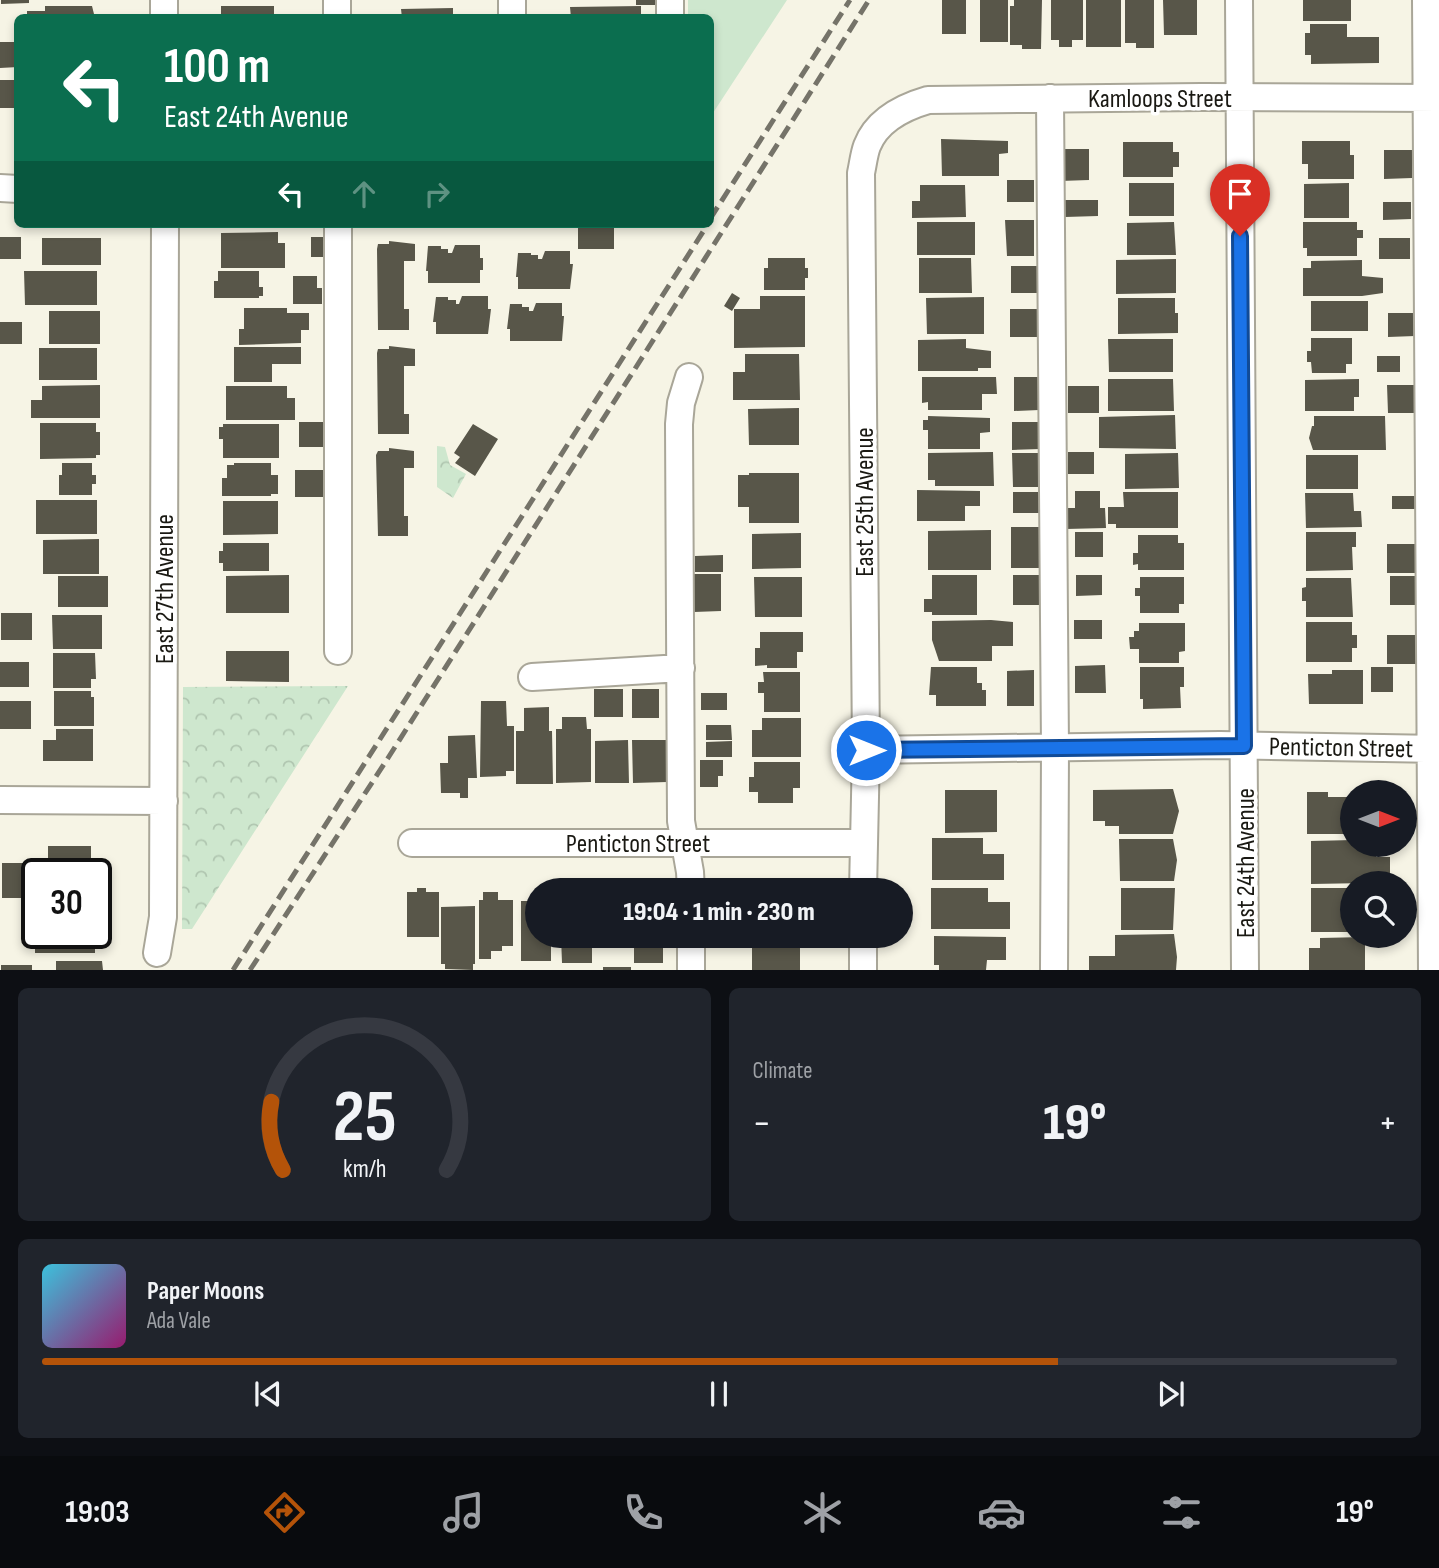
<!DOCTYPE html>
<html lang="en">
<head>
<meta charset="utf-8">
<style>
  body { margin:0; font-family:"Sofia Sans Condensed",sans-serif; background:#20242c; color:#f1f3f6; height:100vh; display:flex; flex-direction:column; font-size:26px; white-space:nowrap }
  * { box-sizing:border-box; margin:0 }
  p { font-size:23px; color:#9ea1a6 }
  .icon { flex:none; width:38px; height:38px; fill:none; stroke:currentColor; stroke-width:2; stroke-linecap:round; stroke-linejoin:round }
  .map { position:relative; height:970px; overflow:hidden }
  .panel { display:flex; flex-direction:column; gap:18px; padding:18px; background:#0d0f14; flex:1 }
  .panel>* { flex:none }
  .top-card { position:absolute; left:14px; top:14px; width:700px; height:214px; border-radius:10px; box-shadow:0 4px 10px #0003; background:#0b6e4f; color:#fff; overflow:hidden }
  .needle { width:46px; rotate:90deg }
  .fabs { position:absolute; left:1340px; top:780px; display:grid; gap:14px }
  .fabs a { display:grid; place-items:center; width:77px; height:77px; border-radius:50%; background:#171b24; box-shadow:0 4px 10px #0003; font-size:35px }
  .speed { position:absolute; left:21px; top:858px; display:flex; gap:14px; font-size:35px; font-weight:700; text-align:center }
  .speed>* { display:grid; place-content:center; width:91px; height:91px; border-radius:50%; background:#171b24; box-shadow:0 4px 10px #0003; line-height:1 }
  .speed .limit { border:4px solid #111; border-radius:10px; background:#fff; color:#111 }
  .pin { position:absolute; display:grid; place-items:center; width:60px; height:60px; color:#fff; margin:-72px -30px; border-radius:50% 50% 50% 0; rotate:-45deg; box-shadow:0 0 7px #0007 }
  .pin .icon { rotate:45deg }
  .me { position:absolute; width:77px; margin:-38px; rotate:90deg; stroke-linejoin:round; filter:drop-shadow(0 0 5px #0008) }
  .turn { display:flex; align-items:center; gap:24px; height:147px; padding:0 35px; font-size:32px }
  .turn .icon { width:91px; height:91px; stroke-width:2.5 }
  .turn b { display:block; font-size:49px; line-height:60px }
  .lanes { display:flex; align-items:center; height:66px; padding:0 35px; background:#0003; justify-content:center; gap:35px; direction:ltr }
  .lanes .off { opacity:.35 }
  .big { font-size:52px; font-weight:800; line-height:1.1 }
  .panel .widget { flex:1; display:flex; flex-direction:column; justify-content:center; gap:10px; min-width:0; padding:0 24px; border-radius:10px; background:#20242c }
  .panel .dial { align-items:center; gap:0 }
  .dial svg { height:182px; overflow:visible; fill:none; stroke:#363941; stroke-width:7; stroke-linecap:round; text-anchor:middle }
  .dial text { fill:#f1f3f6; stroke:none }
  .song { display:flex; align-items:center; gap:21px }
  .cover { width:84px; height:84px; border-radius:10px; background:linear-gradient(135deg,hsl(190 70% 55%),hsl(320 70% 35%)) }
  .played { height:7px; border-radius:4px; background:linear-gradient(90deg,#b45309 75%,#363941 75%) }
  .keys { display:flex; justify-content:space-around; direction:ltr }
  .heat { display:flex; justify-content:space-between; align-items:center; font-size:38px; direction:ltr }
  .panel .tiles { flex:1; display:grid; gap:18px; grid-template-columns:1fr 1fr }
  .widget:last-child { grid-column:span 2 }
  .trip { position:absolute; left:525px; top:878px; width:388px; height:70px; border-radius:35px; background:#171b24; box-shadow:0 4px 10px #0003; font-weight:800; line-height:70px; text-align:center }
  .menu { display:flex; height:112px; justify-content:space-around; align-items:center; background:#090b0e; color:#9ea1a6 }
  .menu .icon { width:49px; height:49px }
  .menu .on { color:#b45309 }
  .menu b { font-size:32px; color:#f1f3f6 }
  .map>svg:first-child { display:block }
  .grass { fill:#cee7ce }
  .forest { fill:url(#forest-crowns) }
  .building { fill:#585649 }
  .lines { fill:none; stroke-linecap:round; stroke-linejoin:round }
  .minor-casing { stroke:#a9a698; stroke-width:30 }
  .minor { stroke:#fff; stroke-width:26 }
  .rail { stroke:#757369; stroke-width:5; stroke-dasharray:14 7; stroke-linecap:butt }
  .route-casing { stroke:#114b97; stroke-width:18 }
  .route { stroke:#1a73e8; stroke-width:12 }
  .labels { text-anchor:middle; stroke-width:7; stroke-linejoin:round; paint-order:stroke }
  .street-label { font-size:26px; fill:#1a1913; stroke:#fff }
</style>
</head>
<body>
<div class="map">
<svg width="1439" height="970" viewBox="0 0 1439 970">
  <defs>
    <pattern id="forest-crowns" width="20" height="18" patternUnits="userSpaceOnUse" patternTransform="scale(1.75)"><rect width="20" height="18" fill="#cee7ce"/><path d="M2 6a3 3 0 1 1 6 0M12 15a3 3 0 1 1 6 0" fill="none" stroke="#b0c6b0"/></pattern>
  </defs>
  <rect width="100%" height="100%" fill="#f6f4e5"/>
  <path class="grass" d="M688 0H787L711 116 710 18 688 17Z"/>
  <path class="forest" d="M437 446 445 447 450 465 466 474 453 498 437 487Z
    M348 686 192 929H182L183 687Z"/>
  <path class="building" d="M1 0H29V3L1 4Z
    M636 0H666V5H636Z
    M942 0H966V34H942Z
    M980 0H1008V42H980Z
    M1014 0H1042L1041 49H1022V45H1010V6H1014Z
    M1051 0H1083V40H1072V47H1059V40H1051Z
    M1086 0H1121V47H1086Z
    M1125 0H1154V48H1136V43H1125Z
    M1163 0H1197V35H1164Z
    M1303 0H1351V21H1303Z
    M45 6H92L95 18H27V11H45Z
    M221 6H274V18H221Z
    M641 6V18H571L570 7Z
    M453 8V18H402L401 9Z
    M1310 24H1347V37H1379V63L1311 64V55H1305V33H1310Z
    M0 42H18V67L0 68Z
    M0 80H18V108H0Z
    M941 139 1008 141V153L999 154V176H942Z
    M1302 141H1350V155H1354V179H1308V164H1302Z
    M1123 142H1173V152H1179V167H1173V177H1123Z
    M1060 149H1089V180L1060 181Z
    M1384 150H1412V178L1384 179Z
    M1007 180H1034V202H1007Z
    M1129 183H1174V216H1129Z
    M1349 183V218H1304V184Z
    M920 185H965L966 217 912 218V201H920Z
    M1065 200H1098V216L1065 217Z
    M1383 202H1411V219L1383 220Z
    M1005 220H1034V256H1007Z
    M917 222H975V255H917Z
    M1174 222 1176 255H1127V223Z
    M1303 222H1357V230H1363V238H1357V256H1307V248H1303Z
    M578 224H614V249H578Z
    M278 232V243H285V268H221V233Z
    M0 237H21V259H0Z
    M311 237H326V257H311Z
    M42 238H101V265H42Z
    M1379 238H1410V259H1379Z
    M389 241 415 244V261H404V309H409V330H378L377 249 378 244H389Z
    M455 245H480V258H483V270H480V283H428V271H426L428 246H441V249H448V253H452Z
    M545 251H570V264H573L570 289H518V277H516L518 253H531V255H538V259H542Z
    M768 258H805V268H808V278H805V290H764V268H768Z
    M919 258H971L972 293H919Z
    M1176 259V293L1116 294V260Z
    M1362 260V276L1383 278V293L1362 296H1303V268H1311V261Z
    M1011 266H1037V293H1011Z
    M24 271H97V305H25Z
    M218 271H259V287H263V296H259V298H214V281H218Z
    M293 276H317V288H322V304H293Z
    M732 293 740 298 732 311 724 306Z
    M462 296H488V309H491L488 334H436V322H433L436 297H448V300H456V304H459Z
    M760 296H805V347L734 348V309H760Z
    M984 297V334H927L926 298Z
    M1118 298H1175V313H1178V333L1118 334Z
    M1311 301H1368V331H1311Z
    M536 303H562V316H564L562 341H510V329H507L510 304H522V307H529V311H533Z
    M244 308H287V313H309V330H301V343L239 345V329H244Z
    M1010 309H1040V337H1010Z
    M49 311H100V344H49Z
    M1388 313H1415V336L1388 337Z
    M0 322H22V344H0Z
    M1311 338H1352V364H1346V373H1312L1311 362H1307V351H1311Z
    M966 339V348L991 351V368H978V371H918V340Z
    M1108 339H1173V372H1109Z
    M389 346 415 349V366H404V414H409V434H378L377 353 378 349H389Z
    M234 347H301V364H272V382H234Z
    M39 348H97V380H39Z
    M745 354H799L800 400H733V372H745Z
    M1377 356H1400V372H1377Z
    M922 377H996L997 394H982V410H928V402L922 403Z
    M1014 377H1039V410L1014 411Z
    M1108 379H1173L1174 411H1108Z
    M1359 379V397H1354V411H1305V380Z
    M100 385V418H31V400H42V386Z
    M1387 385H1417V413H1388Z
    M226 386H287V398H295V420H226Z
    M1068 386H1099V413H1068Z
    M799 408V445H749L748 409Z
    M1175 415 1176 449 1099 448V417Z
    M928 416 990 418V432L980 433V449H928V430H923V420H928Z
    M1314 416H1385L1386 450H1313L1309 438 1312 426H1314Z
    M299 422H325V447H299Z
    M1012 422H1040V449L1012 450Z
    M40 423H96V432H100V455H96V458L40 459Z
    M223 424H279V458H223V439H219V427H223Z
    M473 424 498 439 475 476 455 463 460 457 454 453Z
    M389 448 414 451V468H404V516H408V536H378L376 455 378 451H389Z
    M993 452 994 486H935V480H928V453Z
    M1068 452H1094V474H1068Z
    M1012 453H1042V487H1013Z
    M1178 453 1179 488 1125 489V454Z
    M1306 455H1358V489H1306Z
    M62 463H92V475H96V484H92V495H59V475H62Z
    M234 463H271V475H278V494H271V496H222V478H227V465H234Z
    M295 470H325V497H295Z
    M749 473H799V523H749V507H738V475H749Z
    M917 490 980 491V506H965V521H917Z
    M1075 491H1100V508H1105L1106 528 1066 529V508H1075Z
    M1013 492H1041V513H1013Z
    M1123 492H1178V528H1116V524H1108V507H1124Z
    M1305 493H1353L1354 511H1361L1362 527 1306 528Z
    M1392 496H1415V509H1392Z
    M36 500H97V534H36Z
    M223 501H278V534L223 535Z
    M1011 527H1040V568H1011Z
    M991 530V570H928V531Z
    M1075 532H1103V557H1075Z
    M1306 532H1356V547H1352L1353 570 1306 571Z
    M801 533V568L752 569V534Z
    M1138 535H1178V543H1184V570H1138V564L1133 565V553H1138Z
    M99 539V574H43V540Z
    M223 543H269V571H223V563H219V551H223Z
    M1387 544H1420V573H1387Z
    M723 555V572H695V556Z
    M693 574H721V611L694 612Z
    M289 575V613H226V576Z
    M932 575H977V615H932V612H924V599H932Z
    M1013 575H1040V605H1013Z
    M1076 575H1102V595L1076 596Z
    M58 576H108V607H58Z
    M1390 576H1419V605H1390Z
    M754 577H802V617H755Z
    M1140 577H1184V604H1179V613H1140V596H1135V588H1140Z
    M1306 578H1351L1353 617H1306V601H1302V588L1306 587Z
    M1 613H32V640H1Z
    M52 615H102V649H53Z
    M991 620 1013 622V646H992V661H939L932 640V621Z
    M1074 620H1102V639H1074Z
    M1306 622H1352V635H1357V648H1352V662H1306Z
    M1139 623H1185V651L1179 652V663H1139V649H1130L1129 637H1134V631H1139Z
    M760 632H803V652H797V668H767V665L755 666V648H760Z
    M1387 635H1420V664H1387Z
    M226 651H289V682L226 681Z
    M53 653H95L96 679H91V688H53Z
    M0 662H29V687H0Z
    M1105 665 1106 693H1075V666Z
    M931 667H977V683H982V690H986V706H936V695H929Z
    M1140 667H1184V687H1180L1181 708 1143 709V699H1140Z
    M1371 667H1393V692H1371Z
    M1034 670V706H1007V671Z
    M1332 670H1363V704H1309L1308 674H1332Z
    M763 672H800V712H764V693H758V682H764Z
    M594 689H623V717H594Z
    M632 689H659V718H632Z
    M54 691H91V697H94V726H54Z
    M701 693H727V710H701Z
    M0 701H31V729H0Z
    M481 701H506L507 726H514V771H506V776L480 777Z
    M549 707V731H552L553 784H516V731H524V708Z
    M562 717H586L587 729H591V782L556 783V729H562Z
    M762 718H801V757H752V730H762Z
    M706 725H731L732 740H706Z
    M56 729H93V761H43V740H56Z
    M475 735 477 778H468V798H460V793H441L440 763H448V736Z
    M628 740 629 783H595V741Z
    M632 740H667V782L633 783Z
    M732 741V757H706V742Z
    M700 760H723V776H718V787H700Z
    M754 762H800V788H793V803H758V792H749V777H754Z
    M1173 789 1179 811 1173 834H1119V826H1105V821H1093V790Z
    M945 790H997V832L945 833Z
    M1307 792H1328V797H1353V834H1307Z
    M932 838H983V854H1004V880H932Z
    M1119 839H1173L1177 860 1174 881H1120Z
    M1353 840V845H1368V851H1376V857H1390V880H1368V883L1311 884V841Z
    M48 846H91V873H55V861H48Z
    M2 863H30L33 898H2Z
    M96 883H102V917H96Z
    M800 886V891H752V887Z
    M417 888H426V892H439V937H407V892H417Z
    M931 888H988V902H1010V929H931Z
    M1121 888H1175L1173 930H1121Z
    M1311 888H1353V932H1311Z
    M483 892H498V900H513V946H502V951H491V959H479V900H483Z
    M521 901H537V936H551V961H521Z
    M475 906V964H473V970L445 969V964H441V907Z
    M96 922H102V943H95V953H35V933H96Z
    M1174 934 1177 957 1176 970H1089V956H1115V935Z
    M561 936H592V963H562Z
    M595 936H629V944H595Z
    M634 936H663V963H634Z
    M934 936 1006 937V960H987L986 970H939V965H934Z
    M1365 937V970H1309V948H1320V938Z
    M752 942H800V970H752Z
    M56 961H102L103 970H56Z
    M1 965H32V970H1Z
    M603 967H631V970H603Z"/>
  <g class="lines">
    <g class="minor-casing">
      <path id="minor" d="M164 0V18
        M337 0V18
        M670 0V18
        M1239 0 1245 970
        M1426 0 1432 970
        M512 18V0
        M1050 98 1055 749 1054 970
        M0 188 18 189
        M338 224V651
        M689 377 681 403 679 424 681 821 690 872 691 891
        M532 677 681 668
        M866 750 1220 745 1439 749
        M0 800 164 801
        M412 843H863
        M863 891 866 750 861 173C863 164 864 154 867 146 877 120 904 107 928 100L1201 97 1439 98
        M691 936V970
        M863 936V970
        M157 953 163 917 165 224"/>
    </g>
    <use href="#minor" class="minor"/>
    <path class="rail" d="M710 219 850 0
      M233 970 708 224
      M250 970 388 758 869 0"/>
  </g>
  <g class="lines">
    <g class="route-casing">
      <path id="route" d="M866 750 1244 746 1240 236"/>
    </g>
    <use href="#route" class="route"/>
  </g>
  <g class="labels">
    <g class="street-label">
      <text x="1160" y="107">Kamloops Street</text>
      <text transform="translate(864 502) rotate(-90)" y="9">East 25th Avenue</text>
      <text transform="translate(164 589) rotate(-90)" y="9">East 27th Avenue</text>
      <text transform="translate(1341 747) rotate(1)" y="9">Penticton Street</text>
      <text x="638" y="852">Penticton Street</text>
      <text transform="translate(1245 863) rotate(-90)" y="9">East 24th Avenue</text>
    </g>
  </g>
</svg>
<div class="fabs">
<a><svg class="needle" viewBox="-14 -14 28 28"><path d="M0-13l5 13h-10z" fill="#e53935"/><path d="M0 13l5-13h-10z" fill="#9ea1a6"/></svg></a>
<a><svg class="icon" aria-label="search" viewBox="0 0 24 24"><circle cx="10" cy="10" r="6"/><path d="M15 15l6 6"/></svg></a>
</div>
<div class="speed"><div class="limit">30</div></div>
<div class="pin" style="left:1240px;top:236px;background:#d93025"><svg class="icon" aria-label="arrive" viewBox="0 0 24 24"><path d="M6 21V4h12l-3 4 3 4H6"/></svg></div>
<svg class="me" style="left:866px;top:750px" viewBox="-20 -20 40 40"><circle r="17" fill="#1a73e8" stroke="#fff" stroke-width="3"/><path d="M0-11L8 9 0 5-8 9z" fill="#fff"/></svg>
<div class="trip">19:04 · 1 min · 230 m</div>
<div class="top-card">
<div class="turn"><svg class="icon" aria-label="left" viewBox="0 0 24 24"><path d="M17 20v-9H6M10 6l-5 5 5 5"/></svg><div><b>100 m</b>East 24th Avenue</div></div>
<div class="lanes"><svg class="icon" aria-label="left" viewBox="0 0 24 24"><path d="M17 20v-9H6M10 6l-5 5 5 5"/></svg><svg class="icon off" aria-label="ahead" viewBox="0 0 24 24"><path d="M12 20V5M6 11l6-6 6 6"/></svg><svg class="icon off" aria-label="right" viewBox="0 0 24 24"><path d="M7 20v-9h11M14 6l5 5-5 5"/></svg></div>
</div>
</div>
<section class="panel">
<div class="tiles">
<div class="widget dial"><svg viewBox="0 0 100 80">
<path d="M14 69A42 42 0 1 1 86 69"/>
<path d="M14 69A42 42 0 0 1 9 39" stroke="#b45309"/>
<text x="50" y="56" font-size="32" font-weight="700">25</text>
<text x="50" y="72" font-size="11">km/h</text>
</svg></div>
<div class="widget"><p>Climate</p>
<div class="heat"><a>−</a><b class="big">19°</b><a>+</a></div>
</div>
<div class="widget">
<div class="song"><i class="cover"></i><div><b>Paper Moons</b><p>Ada Vale</p></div></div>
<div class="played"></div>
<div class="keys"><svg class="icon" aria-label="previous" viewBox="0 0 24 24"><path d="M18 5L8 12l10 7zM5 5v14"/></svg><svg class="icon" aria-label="pause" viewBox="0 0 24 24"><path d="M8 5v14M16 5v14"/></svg><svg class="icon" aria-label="next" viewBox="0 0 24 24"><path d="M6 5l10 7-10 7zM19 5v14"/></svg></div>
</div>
</div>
</section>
<nav class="menu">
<b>19:03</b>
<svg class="icon on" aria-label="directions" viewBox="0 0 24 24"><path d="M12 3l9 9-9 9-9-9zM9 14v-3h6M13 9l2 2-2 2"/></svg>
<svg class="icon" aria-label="music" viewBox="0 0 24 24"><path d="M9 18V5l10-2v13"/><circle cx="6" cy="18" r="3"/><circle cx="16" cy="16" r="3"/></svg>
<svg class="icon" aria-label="phone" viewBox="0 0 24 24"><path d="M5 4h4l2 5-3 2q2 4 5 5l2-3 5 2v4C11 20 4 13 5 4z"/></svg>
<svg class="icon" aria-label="climate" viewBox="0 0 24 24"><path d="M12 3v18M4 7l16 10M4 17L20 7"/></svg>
<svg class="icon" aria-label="car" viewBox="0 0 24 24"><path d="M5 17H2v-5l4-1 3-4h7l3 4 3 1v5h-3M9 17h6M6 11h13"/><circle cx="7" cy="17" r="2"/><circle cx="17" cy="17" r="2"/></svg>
<svg class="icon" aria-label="filters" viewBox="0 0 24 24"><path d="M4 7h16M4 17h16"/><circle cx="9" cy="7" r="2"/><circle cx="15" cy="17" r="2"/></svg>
<b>19°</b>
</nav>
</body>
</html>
